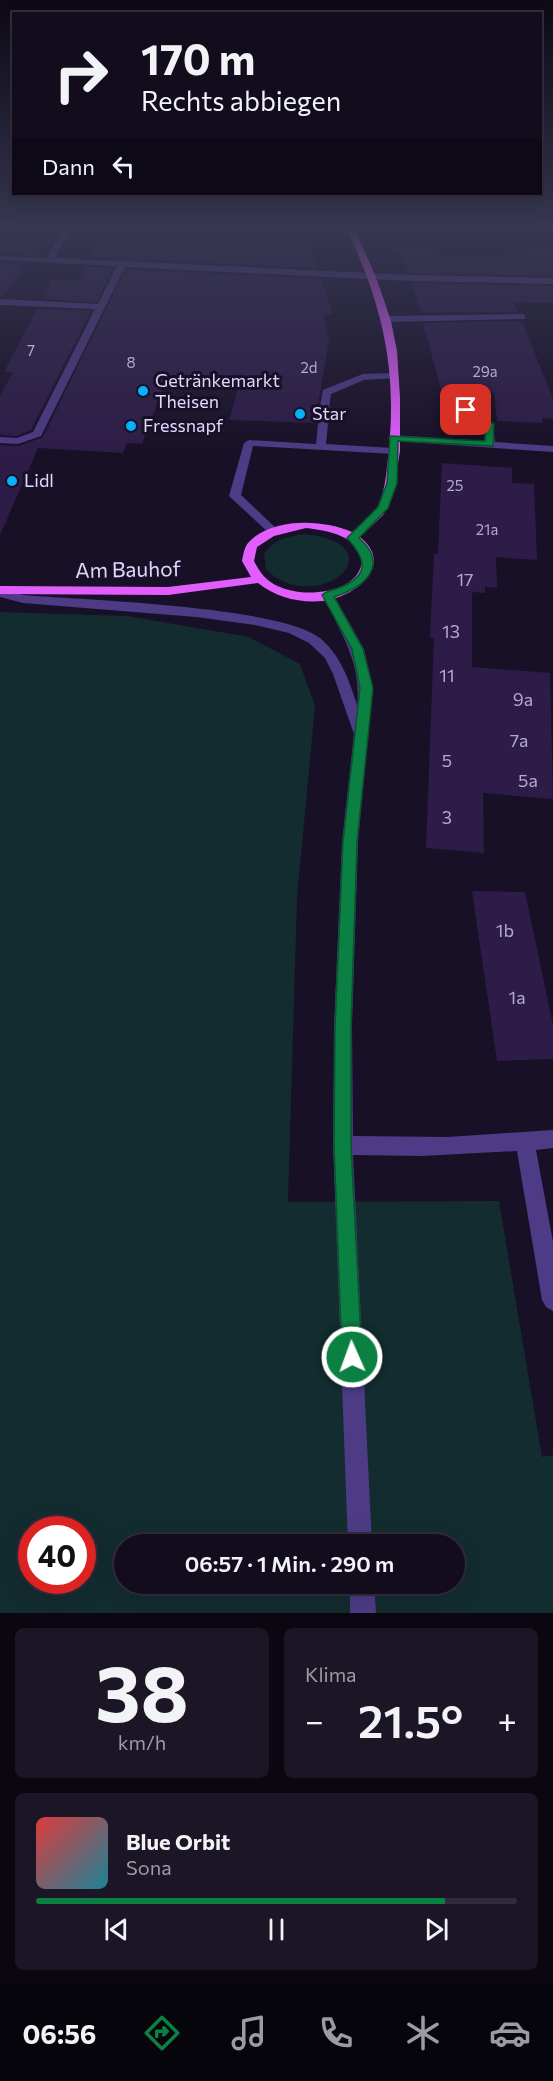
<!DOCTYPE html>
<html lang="de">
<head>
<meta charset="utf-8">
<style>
  body { margin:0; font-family:Commissioner,sans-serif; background:#1b1526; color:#f1f3f6; height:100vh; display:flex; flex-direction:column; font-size:22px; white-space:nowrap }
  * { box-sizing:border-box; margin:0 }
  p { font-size:20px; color:#9c9ba4 }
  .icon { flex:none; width:33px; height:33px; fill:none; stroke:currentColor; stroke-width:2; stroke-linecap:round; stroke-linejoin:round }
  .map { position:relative; height:1613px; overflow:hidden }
  .details { display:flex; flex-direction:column; gap:15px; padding:15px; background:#0a0710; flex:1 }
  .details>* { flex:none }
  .guide { position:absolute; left:12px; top:12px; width:530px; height:183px; border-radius:0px; box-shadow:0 6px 24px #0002,0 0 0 2px #312c3b; background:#120c1d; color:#f1f3f6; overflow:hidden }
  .speed { position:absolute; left:18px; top:1516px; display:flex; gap:12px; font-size:30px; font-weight:700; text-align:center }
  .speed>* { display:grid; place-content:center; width:78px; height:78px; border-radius:50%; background:#120c1d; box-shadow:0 6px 24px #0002,0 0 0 2px #312c3b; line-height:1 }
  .speed .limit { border:9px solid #d22; background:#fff; color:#111 }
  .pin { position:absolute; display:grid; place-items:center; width:51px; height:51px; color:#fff; margin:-26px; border-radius:12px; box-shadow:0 3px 9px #0006 }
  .me { position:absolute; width:66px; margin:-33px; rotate:358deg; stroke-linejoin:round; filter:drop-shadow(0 0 4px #0008) }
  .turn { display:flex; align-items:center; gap:21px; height:126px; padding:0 30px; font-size:27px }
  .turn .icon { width:78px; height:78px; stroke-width:2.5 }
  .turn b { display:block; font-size:42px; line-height:51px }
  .then { display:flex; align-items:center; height:57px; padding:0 30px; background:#0003; gap:12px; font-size:22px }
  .big { font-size:45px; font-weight:600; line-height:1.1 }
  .details .widget { flex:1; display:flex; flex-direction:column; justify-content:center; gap:9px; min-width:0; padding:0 21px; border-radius:9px; background:#1b1526 }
  .details .dial { align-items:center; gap:0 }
  .dial b { font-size:78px; line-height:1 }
  .song { display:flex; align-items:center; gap:18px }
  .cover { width:72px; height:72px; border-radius:9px; background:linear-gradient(135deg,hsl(0 70% 55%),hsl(190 70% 35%)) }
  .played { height:6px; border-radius:3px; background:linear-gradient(90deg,#0b8043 85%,#312c3b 85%) }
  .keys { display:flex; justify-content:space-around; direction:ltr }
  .heat { display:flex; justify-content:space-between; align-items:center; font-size:33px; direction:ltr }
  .details .tiles { flex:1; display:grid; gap:15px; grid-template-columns:1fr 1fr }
  .widget:last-child { grid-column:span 2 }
  .trip { position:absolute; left:114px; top:1534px; width:351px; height:60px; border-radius:30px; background:#120c1d; box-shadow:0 6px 24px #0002,0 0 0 2px #312c3b; font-weight:600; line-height:60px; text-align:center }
  .tabs { display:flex; height:96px; justify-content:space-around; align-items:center; background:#07050c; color:#9c9ba4 }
  .tabs .icon { width:42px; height:42px }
  .tabs .on { color:#0b8043 }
  .tabs b { font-size:27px; color:#f1f3f6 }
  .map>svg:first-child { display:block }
  .green { fill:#132c30; fill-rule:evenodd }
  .building { fill:#2d1c47 }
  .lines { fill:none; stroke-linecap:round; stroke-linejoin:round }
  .minor-tunnel { stroke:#362e47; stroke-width:11; stroke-dasharray:11 5; stroke-linecap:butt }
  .minor { fill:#4d3b85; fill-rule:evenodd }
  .major { fill:#e15efd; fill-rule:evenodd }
  .route { fill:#0b8043; stroke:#07532c; stroke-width:1.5 }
  .poi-dot { fill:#04b2fc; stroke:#181027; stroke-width:2 }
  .labels { text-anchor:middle; stroke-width:6; stroke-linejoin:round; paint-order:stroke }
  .far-number-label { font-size:15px; fill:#b5a8d1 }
  .far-poi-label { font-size:18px; fill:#e2d6ff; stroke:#181027; text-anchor:start }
  .number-label { font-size:18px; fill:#b5a8d1 }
  .street-label { font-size:21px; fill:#e2d6ff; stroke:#181027 }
</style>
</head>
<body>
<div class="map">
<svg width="553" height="1613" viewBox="0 0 553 1613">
  <rect width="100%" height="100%" fill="#181027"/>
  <path class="green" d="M304 534C400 544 321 619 266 570L264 554C274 539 287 537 304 534Z
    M0 612 127 616 249 637 300 664 315 706 297 898 288 1202 499 1201 542 1457 553 1455V1613H0ZM32 1530H82V1581H32ZM124 1545H454V1584H124Z"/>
  <path class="building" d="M266 227H302L317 268 90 257 99 238 270 242Z
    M0 234 43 236 31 255 0 254Z
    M430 246 437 258 507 256 503 252 553 248V276L409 273 396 248Z
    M0 262 25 264 4 297H0Z
    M86 267 113 268 97 302 42 299 52 280 79 281Z
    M126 269 321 279 333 314 324 315 329 339 315 423 229 420 241 378 168 375 142 444 127 443 123 453 38 448 0 535V445L19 446 43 437Z
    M412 283 553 286V303L514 302 518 312 421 313Z
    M37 309 91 311 31 430 17 436 0 435V396L13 372H4Z
    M522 321 553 399V419L542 418V423L497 421 494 392 442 393 423 323Z
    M442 463 512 468V483L534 484 537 560 496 557 497 588 485 587V593L472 592V667L550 673 553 799 483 793 484 853 426 848 434 638 430 637 434 554H438Z
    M472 891 525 892 553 1025V1059L497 1061Z"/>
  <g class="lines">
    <path class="minor-tunnel" d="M323 424 325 406"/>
    <path class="minor" d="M64 227H72L55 258 411 275 553 278V284L411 281 125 267 41 436 18 444 0 443V437L17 438 33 432 95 309 0 305V299L98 304 117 266 0 260V256L47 258Z
      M522 314 525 315V319L385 322 381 319 385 316Z
      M393 373 396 374V378L364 380 331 394 329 408 320 406 323 390 363 374Z
      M466 407 493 423 495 442 553 446V452L393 441 388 438 393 435 485 441 484 426 462 412 461 410Z
      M323 421 328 424 326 444 393 448 398 451 393 454 253 446 241 495 279 531 273 534 269 533 229 496 244 443 249 440 316 444 318 424Z
      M0 589 23 595C83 600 279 606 320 638 341 656 349 680 357 705 362 664 340 630 322 595L324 592H332L364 649 373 688 358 842 352 1026 353 1136 448 1137 553 1130V1148L536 1150 553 1242V1311L546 1307 542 1300 517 1151 422 1156 353 1155 372 1545H348L333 1145 334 1026 342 842 354 734 333 674 325 658 309 643 289 633 255 625 196 617 23 603 0 597Z
      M350 1584H374L376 1613H350Z"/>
    <path class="major" d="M346 227H354L377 280 391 321 397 351 400 397V451L393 495 383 515 360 537C396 566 354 597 323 601 299 603 277 598 258 583L168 595 0 594V586L168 587 251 577 242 561C243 556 244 548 248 543 271 517 323 519 352 532 360 526 369 519 375 511 385 496 386 475 388 458 398 369 383 307 346 227ZM306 528C329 531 357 535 362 561 359 594 304 598 280 587 267 582 260 573 254 561L257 547 274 536Z"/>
  </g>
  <linearGradient id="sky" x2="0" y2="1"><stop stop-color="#0d0915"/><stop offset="0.5" stop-color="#373752"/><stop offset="1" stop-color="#373752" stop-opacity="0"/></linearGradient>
  <rect width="553" height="453" fill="url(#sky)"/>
  <path class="route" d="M466 407 494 424 493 446 398 441 397 483 388 508 359 538C390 565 365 587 334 597L363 649 373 688 357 842 351 1026V1145L362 1357 359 1364 352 1367 345 1364 342 1357 334 1145 335 1026 343 842 360 688 352 649 322 595C327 591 333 590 339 588 372 575 365 558 347 538L378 507 387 483 390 436 485 441V426L463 412 461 410Z"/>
  <g class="poi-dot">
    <circle cx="143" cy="391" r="6"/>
    <circle cx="300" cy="414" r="6"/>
    <circle cx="131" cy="426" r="6"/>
    <circle cx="12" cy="481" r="6"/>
  </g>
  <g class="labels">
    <g class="far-number-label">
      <text x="31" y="356">7</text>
      <text x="131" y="368">8</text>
      <text x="309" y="373">2d</text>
      <text x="485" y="377">29a</text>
      <text x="455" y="491">25</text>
      <text x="487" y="535">21a</text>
    </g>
    <g class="far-poi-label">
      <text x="155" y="387">Getränkemarkt<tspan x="155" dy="21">Theisen</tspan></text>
      <text x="312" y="420">Star</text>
      <text x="143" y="432">Fressnapf</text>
      <text x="24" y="487">Lidl</text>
    </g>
    <g class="number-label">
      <text x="465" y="586">17</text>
      <text x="451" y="638">13</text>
      <text x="447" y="682">11</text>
      <text x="523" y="706">9a</text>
      <text x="519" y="747">7a</text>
      <text x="447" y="767">5</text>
      <text x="528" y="787">5a</text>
      <text x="447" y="824">3</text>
      <text x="505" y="937">1b</text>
      <text x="517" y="1004">1a</text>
    </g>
    <g class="street-label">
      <text transform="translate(128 570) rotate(-1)" y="7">Am Bauhof</text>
    </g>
  </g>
</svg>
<div class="speed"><div class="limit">40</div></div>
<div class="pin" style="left:466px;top:410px;background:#d93025"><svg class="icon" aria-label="arrive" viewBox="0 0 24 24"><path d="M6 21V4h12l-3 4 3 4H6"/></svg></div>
<svg class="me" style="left:352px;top:1357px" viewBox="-20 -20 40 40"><circle r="17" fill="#0b8043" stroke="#fff" stroke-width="3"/><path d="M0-11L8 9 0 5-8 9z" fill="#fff"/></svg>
<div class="trip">06:57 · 1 Min. · 290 m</div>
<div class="guide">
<div class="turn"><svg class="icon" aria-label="right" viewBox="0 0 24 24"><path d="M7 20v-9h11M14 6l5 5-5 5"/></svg><div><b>170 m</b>Rechts abbiegen</div></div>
<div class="then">Dann<svg class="icon" aria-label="left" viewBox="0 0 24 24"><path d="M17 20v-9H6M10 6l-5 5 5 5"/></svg></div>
</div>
</div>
<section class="details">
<div class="tiles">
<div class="widget dial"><b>38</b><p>km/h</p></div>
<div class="widget"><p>Klima</p>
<div class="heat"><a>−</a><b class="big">21.5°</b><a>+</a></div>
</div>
<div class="widget">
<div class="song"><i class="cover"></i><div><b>Blue Orbit</b><p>Sona</p></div></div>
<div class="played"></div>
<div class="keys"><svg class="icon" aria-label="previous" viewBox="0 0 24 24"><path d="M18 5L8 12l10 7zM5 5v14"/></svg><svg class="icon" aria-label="pause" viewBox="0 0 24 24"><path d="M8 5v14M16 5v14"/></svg><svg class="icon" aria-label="next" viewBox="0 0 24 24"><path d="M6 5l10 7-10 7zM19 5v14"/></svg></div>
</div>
</div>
</section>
<nav class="tabs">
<b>06:56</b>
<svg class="icon on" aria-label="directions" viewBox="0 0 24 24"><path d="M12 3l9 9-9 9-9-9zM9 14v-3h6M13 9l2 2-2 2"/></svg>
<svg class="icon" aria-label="music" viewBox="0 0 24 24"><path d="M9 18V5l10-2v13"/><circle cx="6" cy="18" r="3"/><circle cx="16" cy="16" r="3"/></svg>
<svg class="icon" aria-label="phone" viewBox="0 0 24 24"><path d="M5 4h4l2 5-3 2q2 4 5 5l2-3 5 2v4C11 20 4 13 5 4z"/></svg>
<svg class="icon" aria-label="climate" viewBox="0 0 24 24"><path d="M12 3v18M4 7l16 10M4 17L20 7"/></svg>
<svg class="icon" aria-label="car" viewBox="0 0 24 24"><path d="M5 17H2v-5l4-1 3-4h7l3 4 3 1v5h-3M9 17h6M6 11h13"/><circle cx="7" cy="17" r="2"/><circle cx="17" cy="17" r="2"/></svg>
</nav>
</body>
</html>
